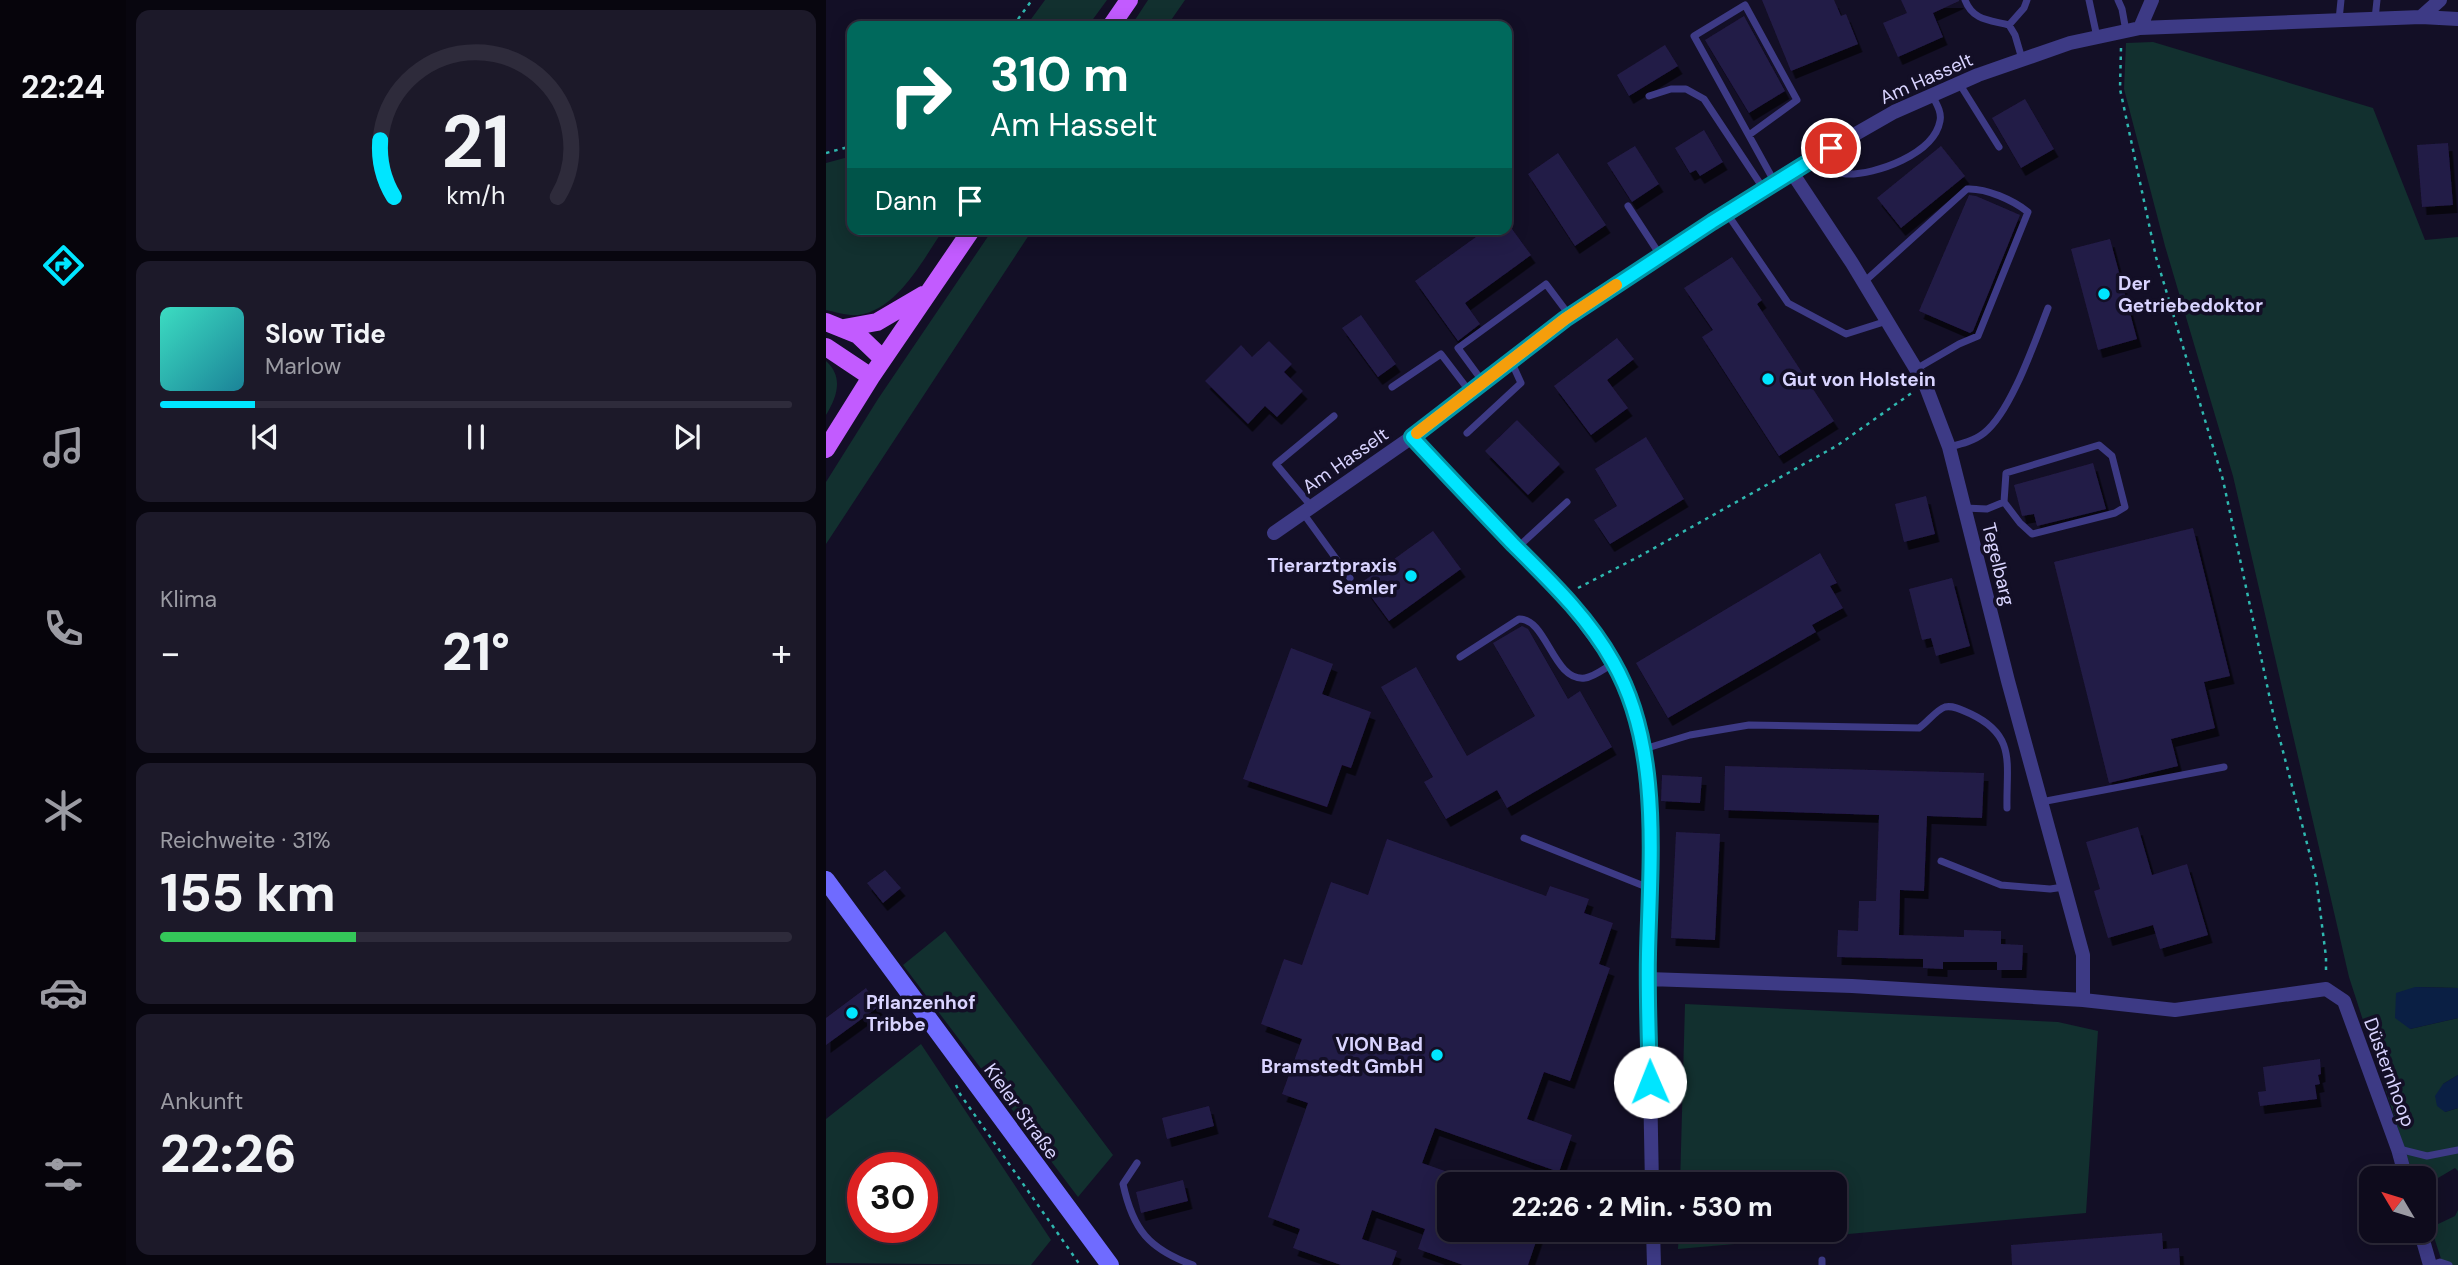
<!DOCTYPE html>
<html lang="de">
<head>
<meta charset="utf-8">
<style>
  body { margin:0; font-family:"DM Sans",sans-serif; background:#1c1929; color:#f1f3f6; height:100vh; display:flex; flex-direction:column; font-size:26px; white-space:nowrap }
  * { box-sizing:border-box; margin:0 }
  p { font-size:23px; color:#9b9ba3 }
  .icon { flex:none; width:38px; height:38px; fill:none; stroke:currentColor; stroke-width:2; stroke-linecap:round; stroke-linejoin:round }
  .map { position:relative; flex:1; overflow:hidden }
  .sheet { display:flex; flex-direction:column; gap:10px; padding:10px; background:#08060f; width:700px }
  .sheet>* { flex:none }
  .banner { position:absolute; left:21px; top:21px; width:665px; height:214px; border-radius:14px; box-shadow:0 4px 18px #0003,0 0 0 2px #2e2b3b; background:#00695c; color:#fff; overflow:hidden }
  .needle { width:46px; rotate:308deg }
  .buttons { position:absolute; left:1533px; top:1166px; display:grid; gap:14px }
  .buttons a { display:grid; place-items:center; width:77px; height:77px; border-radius:14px; background:#0e0b1c; box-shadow:0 4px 18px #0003,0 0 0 2px #2e2b3b; font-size:35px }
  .speed { position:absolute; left:21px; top:1152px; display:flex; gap:14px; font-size:35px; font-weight:700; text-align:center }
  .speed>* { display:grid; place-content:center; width:91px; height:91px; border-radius:50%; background:#0e0b1c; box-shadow:0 4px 18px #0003,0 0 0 2px #2e2b3b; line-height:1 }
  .speed .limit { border:10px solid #d22; background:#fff; color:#111 }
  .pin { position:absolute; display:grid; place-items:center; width:60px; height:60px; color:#fff; margin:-30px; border:4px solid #fff; border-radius:50%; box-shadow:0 2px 7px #0007 }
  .me { position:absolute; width:77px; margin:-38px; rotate:359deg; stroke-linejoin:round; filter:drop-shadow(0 0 5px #0008) }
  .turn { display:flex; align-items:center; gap:24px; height:147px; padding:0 28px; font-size:32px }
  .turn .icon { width:91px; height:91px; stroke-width:2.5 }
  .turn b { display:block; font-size:49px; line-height:60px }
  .then { display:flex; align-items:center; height:66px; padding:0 28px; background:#0003; gap:14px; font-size:26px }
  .big { font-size:52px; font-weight:800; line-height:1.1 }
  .sheet .tile { flex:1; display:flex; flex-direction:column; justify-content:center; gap:10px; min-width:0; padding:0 24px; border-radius:14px; background:#1c1929 }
  .sheet .dial { align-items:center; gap:0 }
  .dial svg { height:182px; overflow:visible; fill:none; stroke:#2e2b3b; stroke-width:7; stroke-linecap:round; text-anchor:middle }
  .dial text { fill:#f1f3f6; stroke:none }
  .song { display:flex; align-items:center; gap:21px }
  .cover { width:84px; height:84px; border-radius:10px; background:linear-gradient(135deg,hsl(170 70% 55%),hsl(190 70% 35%)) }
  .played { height:7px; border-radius:4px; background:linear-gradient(90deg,#00e5ff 15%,#2e2b3b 15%) }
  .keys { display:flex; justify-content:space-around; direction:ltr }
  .heat { display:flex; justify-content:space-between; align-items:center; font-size:38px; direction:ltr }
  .charge { height:10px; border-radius:5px; background:linear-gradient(90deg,#34c759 31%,#2e2b3b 0) }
  .trip { position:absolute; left:611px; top:1172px; width:410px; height:70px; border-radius:14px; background:#0e0b1c; box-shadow:0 4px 18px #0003,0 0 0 2px #2e2b3b; font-weight:800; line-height:70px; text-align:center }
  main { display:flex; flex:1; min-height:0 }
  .menu { display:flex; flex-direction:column; width:126px; justify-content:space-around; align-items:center; background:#06040b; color:#9b9ba3 }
  .menu .icon { width:49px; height:49px }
  .menu .active { color:#00e5ff }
  .menu b { font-size:32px; color:#f1f3f6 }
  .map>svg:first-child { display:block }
  .green { fill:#12302f; fill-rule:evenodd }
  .water { fill:#0a1f44 }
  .building { fill:#241b47; filter:url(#shadow) }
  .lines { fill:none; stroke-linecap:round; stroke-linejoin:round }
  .path { stroke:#2fb8b0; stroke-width:2.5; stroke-dasharray:3.5 5; stroke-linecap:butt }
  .lane { stroke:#3d3a85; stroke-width:7 }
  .street { stroke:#3d3a85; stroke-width:14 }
  .secondary { stroke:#6f6bff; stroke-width:18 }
  .primary { stroke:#c25bff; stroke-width:18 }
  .route-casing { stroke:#0095a6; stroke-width:18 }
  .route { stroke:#00e5ff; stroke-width:12 }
  .slow { stroke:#f59e0b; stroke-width:12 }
  .poi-dot { fill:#00e5ff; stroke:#130f26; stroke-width:2.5 }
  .labels { text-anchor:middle; stroke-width:7; stroke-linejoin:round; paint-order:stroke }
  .street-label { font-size:19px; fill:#d9d4ff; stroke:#130f26 }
  .poi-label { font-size:19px; font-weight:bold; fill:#d9d4ff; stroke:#130f26; text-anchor:start }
</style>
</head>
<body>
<main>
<nav class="menu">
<b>22:24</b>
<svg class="icon active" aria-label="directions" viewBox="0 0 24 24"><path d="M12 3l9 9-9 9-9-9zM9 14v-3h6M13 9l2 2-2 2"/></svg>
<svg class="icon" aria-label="music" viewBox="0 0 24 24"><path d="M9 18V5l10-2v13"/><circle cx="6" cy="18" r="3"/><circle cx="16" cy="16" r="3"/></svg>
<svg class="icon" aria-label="phone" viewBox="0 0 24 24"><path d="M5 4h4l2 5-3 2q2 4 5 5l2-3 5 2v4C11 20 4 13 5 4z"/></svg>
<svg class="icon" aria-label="climate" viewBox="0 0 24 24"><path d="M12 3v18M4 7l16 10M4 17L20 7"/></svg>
<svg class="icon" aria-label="car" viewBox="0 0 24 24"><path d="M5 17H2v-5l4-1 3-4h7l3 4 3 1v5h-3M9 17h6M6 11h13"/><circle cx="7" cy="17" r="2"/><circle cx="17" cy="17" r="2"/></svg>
<svg class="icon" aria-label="filters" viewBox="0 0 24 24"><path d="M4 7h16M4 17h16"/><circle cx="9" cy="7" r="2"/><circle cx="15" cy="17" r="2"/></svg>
</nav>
<section class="sheet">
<div class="tile dial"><svg viewBox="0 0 100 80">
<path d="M14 69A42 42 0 1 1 86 69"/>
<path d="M14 69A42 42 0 0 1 8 44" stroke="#00e5ff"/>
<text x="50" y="56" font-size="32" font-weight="700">21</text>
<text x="50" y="72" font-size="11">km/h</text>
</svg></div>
<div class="tile">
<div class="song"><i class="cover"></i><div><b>Slow Tide</b><p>Marlow</p></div></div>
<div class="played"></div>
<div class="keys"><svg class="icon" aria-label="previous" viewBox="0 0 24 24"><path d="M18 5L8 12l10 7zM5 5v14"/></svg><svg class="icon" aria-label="pause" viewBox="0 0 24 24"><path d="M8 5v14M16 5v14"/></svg><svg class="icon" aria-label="next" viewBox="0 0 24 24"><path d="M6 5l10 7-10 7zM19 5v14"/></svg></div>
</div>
<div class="tile"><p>Klima</p>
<div class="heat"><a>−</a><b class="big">21°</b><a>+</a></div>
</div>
<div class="tile"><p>Reichweite · 31%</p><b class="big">155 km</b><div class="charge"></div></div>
<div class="tile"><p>Ankunft</p><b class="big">22:26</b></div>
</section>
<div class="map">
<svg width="1632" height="1265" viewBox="0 0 1632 1265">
  <defs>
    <filter id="shadow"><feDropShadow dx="4.5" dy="8" stdDeviation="0" flood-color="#0009"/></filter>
  </defs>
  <rect width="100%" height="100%" fill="#130f26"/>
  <path class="green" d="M219 0H281L262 26H200Z
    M322 0H359L341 26H305Z
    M1327 42 1547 108 1599 240 1632 237V988L1589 987 1584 1029 1632 1018V1075L1617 1084 1619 1112 1632 1108V1171L1629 1168 1612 1178 1603 1203 1604 1220 1610 1225 1629 1216 1632 1210V1265H1617L1598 1206V1178H1588L1523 977 1407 476 1339 246 1298 89 1300 43Z
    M26 156V229H118C97 259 72 310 32 315 21 316 10 312 0 310V163Z
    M167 229H207L0 544V482L52 399Z
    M0 361C18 377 11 397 0 415Z
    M119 931 287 1155 252 1197 77 965Z
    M859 1004 1232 1022 1272 1031 1260 1213 852 1249 853 1230H1008V1185H854Z
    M95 1044 225 1240 205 1265 0 1263V1119ZM37 1167H96V1227H37Z"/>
  <path class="water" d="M1589 987 1632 988V1018L1584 1029 1569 1018 1570 993Z
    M1632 1075V1108L1619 1112 1611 1106 1609 1096 1617 1084Z"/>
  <path class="building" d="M936 0H1008L1015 16 1020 14 1032 44 965 71Z
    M1075 0H1133V1L1107 13 1117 37 1072 57 1057 23 1081 13Z
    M918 16 959 91 923 113 879 40Z
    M839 45 852 66 803 96 791 75Z
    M1199 99 1228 149 1195 168 1166 118Z
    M878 130 897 162 874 176 870 170 864 173 849 148Z
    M1622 143 1627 205 1596 207 1591 145Z
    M809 146 833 184 806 202 781 163Z
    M1115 146 1139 176 1075 228 1051 198Z
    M732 153 780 225 749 246 702 174Z
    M1143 195 1150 196 1194 215 1147 331 1144 333 1093 311Z
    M661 229H686L705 255 639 303 654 324 632 341 589 281Z
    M1284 239 1311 339 1272 350 1245 249Z
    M906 257 936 300 931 304 1008 421 953 456 876 337 887 330 858 288Z
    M535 315 570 364 552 377 516 328Z
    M791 338 808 359 781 380 802 408 765 435 728 386Z
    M443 341 466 364 458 372 477 391 451 417 439 406 422 424 379 381 415 345 426 357Z
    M691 420 734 464 702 495 659 451Z
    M820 437 858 499 784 544 768 520 791 506 769 469Z
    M1267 463 1280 509 1211 526 1208 514 1196 516 1188 485Z
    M1100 496 1109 534 1078 542 1069 504Z
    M1367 528 1404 676 1378 682 1389 728 1345 739 1352 766 1283 783 1228 562Z
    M607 531 635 569 563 621 535 583Z
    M994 553 1011 583 1004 586 1017 608 986 625 990 632 842 718 810 663Z
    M1126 578 1144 646 1110 656 1105 638 1096 640 1083 589Z
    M696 626 702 629 742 699 754 691 786 747 681 808 671 790 620 819 598 782 607 777 555 687 590 667 641 756 709 716 667 643Z
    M465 648 507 664 496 694 545 712 525 768 516 765 501 807 417 779Z
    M899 766 1158 773 1156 818 1101 816 1098 891 1074 890 1073 935 1138 937V930L1175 931V944L1197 945 1196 970H1171V962H1117V969L1097 968V959L1011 957 1012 930 1032 931 1033 901H1050L1053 815 898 810Z
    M836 775 876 777 874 803 835 801Z
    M1312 827 1326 875 1361 864 1382 935 1334 949 1327 925 1282 938 1268 891 1274 889 1260 842Z
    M850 832 894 834 889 940 845 938Z
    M561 839 720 896 724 886 763 899 758 913 787 923 773 964 784 968 744 1081 718 1072 701 1119 746 1135 733 1172 609 1128 596 1163 653 1183V1185H623V1230H714L702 1265H637L592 1249 599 1229 546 1210 536 1239 571 1251 566 1265H515L467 1248 474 1229 442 1217 482 1103 456 1094 476 1039 435 1024 458 959 476 965 505 882 542 895Z
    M59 870 75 888 57 903 41 883Z
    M40 988 52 1007 0 1045V1018Z
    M1494 1059 1495 1074 1492 1075 1494 1084 1489 1085 1491 1099 1434 1106 1432 1092 1440 1091 1437 1067Z
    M383 1106 388 1126 341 1139 336 1118Z
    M357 1180 362 1201 315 1213 310 1192Z
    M1336 1233 1337 1249 1353 1248 1354 1265H1186L1185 1245Z"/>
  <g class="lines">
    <path class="path" d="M187 26 206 0
      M1295 48 1294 89 1330 257 1397 480 1447 713 1490 878 1500 957V975
      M0 153 26 146
      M752 588 814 556 1012 445 1087 392
      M130 1085 134 1094 254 1265"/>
    <path class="lane" d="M1139 0C1147 21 1164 20 1183 25L1189 35 1196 59
      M1263 0 1271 37
      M1292 0 1296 9 1300 31
      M1549 19 1551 0
      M1513 20 1515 0
      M1183 25 1198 8 1201 0
      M1133 83 1173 147
      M823 96 845 89H860L878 99 937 188
      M923 135 971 100 919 5 868 36 948 181
      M985 160C997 167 1006 173 1020 174 1050 175 1108 154 1114 121 1116 112 1110 103 1106 95
      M802 206 834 255
      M900 212 962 303 1020 334 1061 321
      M1038 282 1141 189C1160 188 1187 200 1202 212L1152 336 1133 344 1090 369
      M657 382 632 348 720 284 744 316
      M566 387 615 354 644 392
      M641 433 695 383 685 361
      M1123 447C1135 444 1148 441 1158 433 1185 412 1209 341 1222 308
      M485 506 450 464 508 416
      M1139 508 1161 509 1178 502 1180 473 1273 445 1286 456 1299 507 1289 513 1206 534 1194 523 1178 502
      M477 513 524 578
      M692 547 741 502
      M634 657 693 619C721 618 727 682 759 678 768 677 779 668 788 663
      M818 749 864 735 923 725 1093 728C1102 722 1110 710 1119 707 1128 705 1138 711 1145 714 1191 736 1180 764 1181 808
      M1215 802 1398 767
      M698 838 823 888
      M1115 861 1175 885 1224 889 1238 887
      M1573 1149 1601 1156 1632 1150
      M311 1163 297 1184C307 1230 323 1249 367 1265
      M996 1260V1265
      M1604 1265 1614 1262 1623 1265"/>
    <path class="street" d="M1595 17 1614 0
      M1314 28 1326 0
      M965 171 1026 263 1099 384 1123 447 1182 681 1257 955V1000
      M586 437 623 477 734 590 788 663 805 699 818 749 824 830 822 979 826 1185
      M448 533 586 437 739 319 886 221 965 171 1068 112 1152 75 1244 43 1314 28 1595 17 1632 19
      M822 979 1026 986 1257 1000 1349 1010 1500 989 1518 1001 1572 1149 1580 1178
      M827 1230 828 1265
      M1594 1230 1604 1265"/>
    <path class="secondary" d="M0 880 284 1265"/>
    <path class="primary" d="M285 26 303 0
      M0 322 32 335 57 359
      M18 328 51 322 97 295
      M0 347 45 377
      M0 449 45 377 146 229"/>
  </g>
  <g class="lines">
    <g class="route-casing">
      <path id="route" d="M824 1082C823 1039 821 997 822 954 824 860 836 747 787 662 762 617 724 581 688 545 654 509 619 473 586 437L739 319 886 222 1005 148"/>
    </g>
    <use href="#route" class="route"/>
    <path class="slow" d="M591 433 739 319 790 285"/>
  </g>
  <g class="poi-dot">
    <circle cx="1278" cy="294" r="7"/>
    <circle cx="942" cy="379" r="7"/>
    <circle cx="585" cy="576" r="7"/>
    <circle cx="26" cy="1013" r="7"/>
    <circle cx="611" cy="1055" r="7"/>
  </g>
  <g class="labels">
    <g class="street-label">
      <text transform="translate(1100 78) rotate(-24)" y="7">Am Hasselt</text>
      <text transform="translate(519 460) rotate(-35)" y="7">Am Hasselt</text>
      <text transform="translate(1173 564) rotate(76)" y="7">Tegelbarg</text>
      <text transform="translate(1564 1072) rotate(70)" y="7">Düsternhoop</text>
      <text transform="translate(196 1111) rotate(54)" y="7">Kieler Straße</text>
    </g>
    <g class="poi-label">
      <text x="1292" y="290">Der<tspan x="1292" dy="22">Getriebedoktor</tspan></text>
      <text x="956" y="386">Gut von Holstein</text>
      <text x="571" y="572" text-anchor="end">Tierarztpraxis<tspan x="571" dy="22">Semler</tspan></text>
      <text x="40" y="1009">Pflanzenhof<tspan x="40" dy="22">Tribbe</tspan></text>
      <text x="597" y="1051" text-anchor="end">VION Bad<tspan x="597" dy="22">Bramstedt GmbH</tspan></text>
    </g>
  </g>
</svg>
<div class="buttons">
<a><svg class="needle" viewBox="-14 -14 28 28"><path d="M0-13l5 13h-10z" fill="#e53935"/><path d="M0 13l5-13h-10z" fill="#9b9ba3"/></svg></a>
</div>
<div class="speed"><div class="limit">30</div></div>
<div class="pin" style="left:1005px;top:148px;background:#d93025"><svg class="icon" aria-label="arrive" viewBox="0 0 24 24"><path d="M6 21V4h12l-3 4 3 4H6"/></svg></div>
<svg class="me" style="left:824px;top:1082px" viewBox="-20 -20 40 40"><circle r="19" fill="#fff"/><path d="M0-13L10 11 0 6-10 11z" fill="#00e5ff"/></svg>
<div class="trip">22:26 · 2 Min. · 530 m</div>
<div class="banner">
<div class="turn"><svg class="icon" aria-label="right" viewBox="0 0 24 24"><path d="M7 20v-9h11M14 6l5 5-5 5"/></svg><div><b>310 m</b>Am Hasselt</div></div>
<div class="then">Dann<svg class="icon" aria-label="arrive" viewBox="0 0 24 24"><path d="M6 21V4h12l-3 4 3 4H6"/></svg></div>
</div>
</div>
</main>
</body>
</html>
